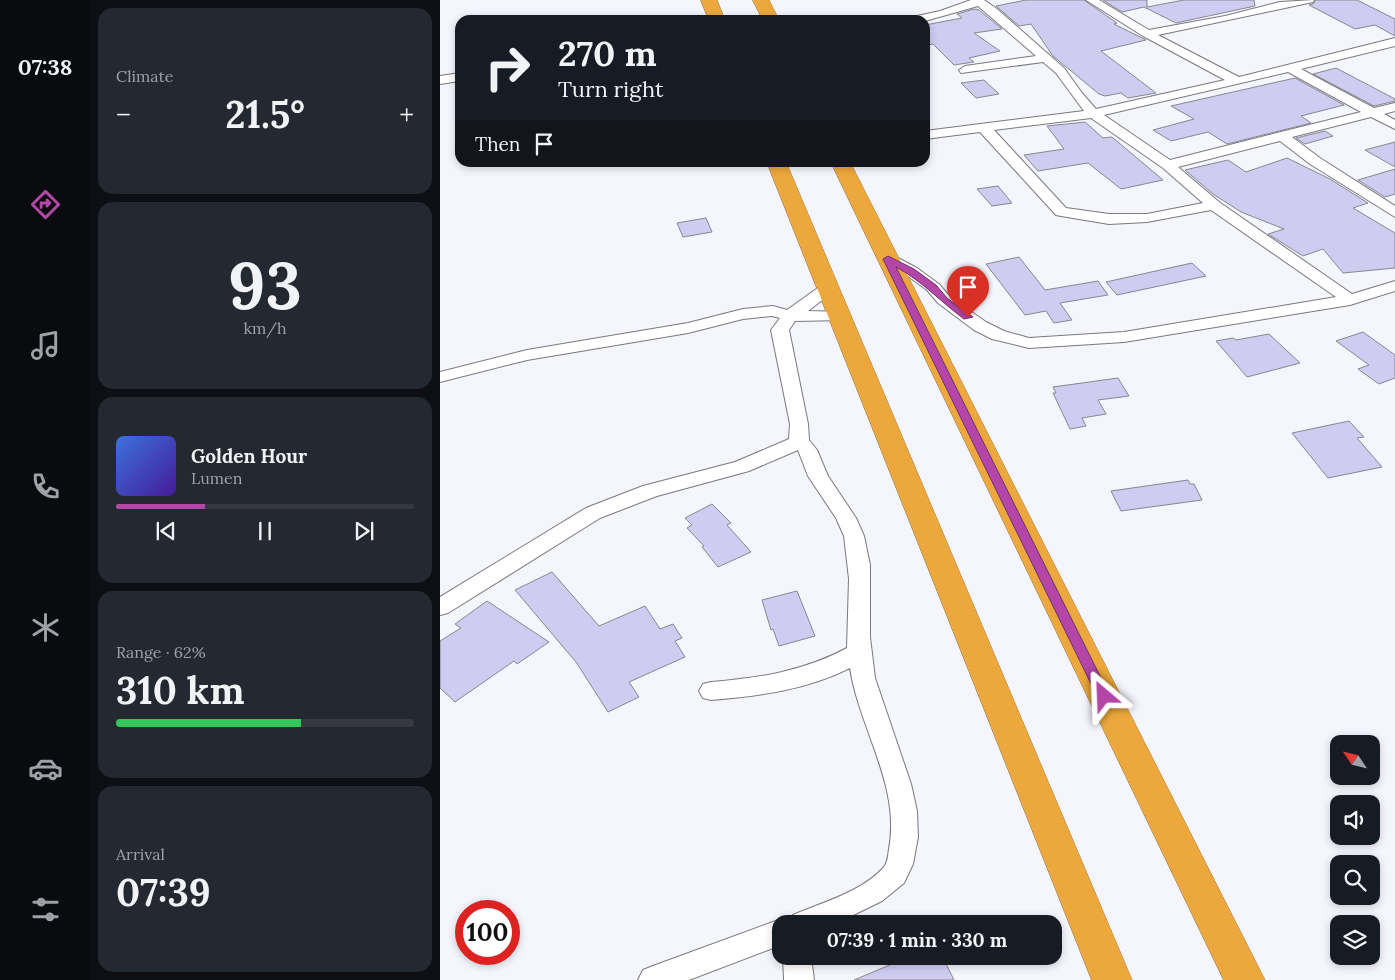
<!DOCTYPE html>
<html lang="en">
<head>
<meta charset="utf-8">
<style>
  body { margin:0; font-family:Lora,serif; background:#242831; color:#f1f3f6; height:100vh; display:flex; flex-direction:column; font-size:19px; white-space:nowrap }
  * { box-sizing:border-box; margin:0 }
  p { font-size:16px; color:#9ea1a6 }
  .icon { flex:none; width:28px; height:28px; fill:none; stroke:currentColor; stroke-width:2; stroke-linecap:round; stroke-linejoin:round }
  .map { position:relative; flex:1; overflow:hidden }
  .panel { display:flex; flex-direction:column; gap:8px; padding:8px; background:#0d0f14; width:350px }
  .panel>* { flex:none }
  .hud { position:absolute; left:15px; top:15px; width:475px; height:152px; border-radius:15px; box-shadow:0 2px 8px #0003; background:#171b24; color:#f1f3f6; overflow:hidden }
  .needle { width:32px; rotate:305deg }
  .controls { position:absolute; left:890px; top:735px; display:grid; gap:10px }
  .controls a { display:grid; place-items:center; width:50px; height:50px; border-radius:10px; background:#171b24; box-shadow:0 2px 8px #0003; font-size:25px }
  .speed { position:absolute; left:15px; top:900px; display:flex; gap:10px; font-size:25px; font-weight:700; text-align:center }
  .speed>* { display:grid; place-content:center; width:65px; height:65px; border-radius:50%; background:#171b24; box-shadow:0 2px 8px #0003; line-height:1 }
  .speed .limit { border:8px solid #d22; background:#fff; color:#111 }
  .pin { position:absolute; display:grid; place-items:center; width:42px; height:42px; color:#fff; margin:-51px -21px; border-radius:50% 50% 50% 0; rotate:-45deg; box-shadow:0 0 5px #0007 }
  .pin .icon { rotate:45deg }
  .me { position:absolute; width:55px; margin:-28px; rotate:334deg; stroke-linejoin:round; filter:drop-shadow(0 0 4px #0008) }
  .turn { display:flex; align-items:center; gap:18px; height:105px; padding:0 20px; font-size:22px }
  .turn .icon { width:65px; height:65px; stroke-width:2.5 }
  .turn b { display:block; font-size:35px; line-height:42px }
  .then { display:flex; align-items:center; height:48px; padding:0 20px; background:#0003; gap:10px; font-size:19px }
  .big { font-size:38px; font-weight:700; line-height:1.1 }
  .panel .tile { flex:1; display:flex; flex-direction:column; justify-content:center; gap:8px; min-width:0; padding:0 18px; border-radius:15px; background:#242831 }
  .panel .dial { align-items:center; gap:0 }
  .dial b { font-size:65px; line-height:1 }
  .song { display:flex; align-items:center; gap:15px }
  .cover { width:60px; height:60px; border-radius:8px; background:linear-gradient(135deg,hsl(220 70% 55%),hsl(260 70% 35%)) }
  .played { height:5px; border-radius:2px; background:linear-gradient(90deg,#b247a7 30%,#363941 30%) }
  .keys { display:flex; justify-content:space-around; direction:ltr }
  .heat { display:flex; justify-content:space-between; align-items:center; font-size:28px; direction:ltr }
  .charge { height:8px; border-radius:4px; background:linear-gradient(90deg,#34c759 62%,#363941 0) }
  .trip { position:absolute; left:332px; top:915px; width:290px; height:50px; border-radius:15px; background:#171b24; box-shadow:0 2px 8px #0003; font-weight:700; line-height:50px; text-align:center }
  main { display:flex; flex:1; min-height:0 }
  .dock { display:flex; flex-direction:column; width:90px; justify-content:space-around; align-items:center; background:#090b0e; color:#9ea1a6 }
  .dock .icon { width:35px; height:35px }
  .dock .selected { color:#b247a7 }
  .dock b { font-size:22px; color:#f1f3f6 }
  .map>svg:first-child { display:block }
  .building { fill:#cfccf2; stroke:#88878f }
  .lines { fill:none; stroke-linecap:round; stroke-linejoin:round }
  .minor-casing { stroke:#78787f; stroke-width:2 }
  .highway-casing { stroke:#a87c37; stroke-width:1 }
  .minor { fill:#fff; fill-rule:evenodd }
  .highway { fill:#eca83c; fill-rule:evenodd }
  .route { fill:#b247a7; stroke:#742e6d }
</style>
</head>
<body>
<main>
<nav class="dock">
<b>07:38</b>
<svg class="icon selected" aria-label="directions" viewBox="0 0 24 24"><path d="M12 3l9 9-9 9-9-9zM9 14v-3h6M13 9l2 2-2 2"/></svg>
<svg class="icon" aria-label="music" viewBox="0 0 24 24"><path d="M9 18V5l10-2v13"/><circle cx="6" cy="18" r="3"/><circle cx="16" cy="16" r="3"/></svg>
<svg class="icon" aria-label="phone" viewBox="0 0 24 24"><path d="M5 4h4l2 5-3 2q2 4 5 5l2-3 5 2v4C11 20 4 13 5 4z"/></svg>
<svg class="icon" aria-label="climate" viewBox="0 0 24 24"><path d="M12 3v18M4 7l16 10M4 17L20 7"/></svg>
<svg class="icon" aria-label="car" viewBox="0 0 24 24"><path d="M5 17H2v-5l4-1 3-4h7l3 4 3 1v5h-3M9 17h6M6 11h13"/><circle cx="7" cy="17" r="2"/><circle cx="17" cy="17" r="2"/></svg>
<svg class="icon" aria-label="filters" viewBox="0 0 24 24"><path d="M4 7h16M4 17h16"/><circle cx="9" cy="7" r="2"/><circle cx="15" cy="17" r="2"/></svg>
</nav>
<section class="panel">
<div class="tile"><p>Climate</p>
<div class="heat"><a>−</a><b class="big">21.5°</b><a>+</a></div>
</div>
<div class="tile dial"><b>93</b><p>km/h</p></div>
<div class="tile">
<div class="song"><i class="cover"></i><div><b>Golden Hour</b><p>Lumen</p></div></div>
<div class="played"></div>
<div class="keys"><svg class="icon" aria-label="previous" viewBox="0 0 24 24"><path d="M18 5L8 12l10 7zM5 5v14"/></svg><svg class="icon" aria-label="pause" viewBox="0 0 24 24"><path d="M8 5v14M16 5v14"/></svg><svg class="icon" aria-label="next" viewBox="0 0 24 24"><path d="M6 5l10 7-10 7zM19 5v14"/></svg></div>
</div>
<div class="tile"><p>Range · 62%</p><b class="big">310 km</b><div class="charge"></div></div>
<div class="tile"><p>Arrival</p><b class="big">07:39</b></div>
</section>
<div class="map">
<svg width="955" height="980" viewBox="0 0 955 980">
  <rect width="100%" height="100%" fill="#f5f5fd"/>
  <path class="building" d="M586 0H644L677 23 674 24 706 40 661 51 716 93 688 98 681 93 665 96 659 94 613 56 591 24 579 26 556 6Z
    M663 0H707V7L744 0H814L815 6 736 23 704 7 682 12Z
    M876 0H917L955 19V36L935 25 915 29 869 5 873 4Z
    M534 9 539 10 562 29 534 33 560 51 529 58 534 62 514 65 493 44 485 46V25L522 18 517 14Z
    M896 68 955 99V101L934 106 873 74Z
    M855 78 904 105 861 116 871 123 787 144 768 132 731 141 713 130 754 119 731 106Z
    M544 80 559 94 536 98 521 83Z
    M645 122 663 138 672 137 723 180 681 189 648 163 598 171 584 155 624 149 607 126Z
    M885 131 893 136 865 144 856 138Z
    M955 142V167L925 150Z
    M847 158 890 179 928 203 913 208 955 233V268L903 273 883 249 863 256 828 234 844 229 801 212 773 194 745 170 788 160 806 172Z
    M955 169V194L945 197 918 180Z
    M558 186 572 203 552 206 537 189Z
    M266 218 272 232 243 237 237 223Z
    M579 257 605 290 658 281 668 295 620 303 632 320 614 323 606 311 585 315 546 264Z
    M752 263 766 276 677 295 666 282Z
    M923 332 955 355V378L939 384 918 369 929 365 896 341Z
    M829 334 860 363 807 377 776 341 793 338 796 340Z
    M678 378 689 396 658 400 666 414 642 418 646 426 630 429 613 393H616L613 387Z
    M909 421 924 437 917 438 942 467 888 478 852 433Z
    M748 480 750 484H754L762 500 681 511 671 491Z
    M272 504 291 523 287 525 311 552 278 567 262 547 264 546 247 528 252 525 245 518Z
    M112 572 159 626 205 606 220 629 233 624 242 638 235 641 245 657 189 682 199 697 168 712 136 662 75 590Z
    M357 591 375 636 339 646 333 629 331 630 322 600Z
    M47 601 109 642 77 664 74 661 15 702 0 688V641L21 628 15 624Z
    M471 956H502L514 980H414Z"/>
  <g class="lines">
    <g class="minor-casing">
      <path id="minor" d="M531 0H544L557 9 624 68 642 93 656 109 785 80 703 36 646 0H659L709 30 785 16 840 2 874 0 873 2 718 35 799 77 955 38V46L861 69 934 108 955 103V111L944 114 955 120V129L931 117 852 137 880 158 955 206V217L870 164 840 141 738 167 779 202 912 294 955 281V291L910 305 684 342 589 348 552 339 534 330 498 303 487 290 465 274 442 262 440 259 442 256H454L477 268 499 284 510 297 546 322 564 331 589 338 684 332 896 297 771 210 707 222 669 224 621 216 616 215 540 132 485 139V131L644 111 616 73 603 62 521 73 519 70 525 66 596 56 538 6 485 21 466 20 468 18 500 11ZM848 72 921 112 730 160 664 115ZM651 118 723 168 763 203 707 214H669L626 208 554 130Z
        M20 73V81L0 84V76Z
        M388 283 394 285 396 288 394 291 368 311 405 312 407 316 405 320 355 321 349 330 368 424 369 440 377 450 388 476 416 518 424 536 430 565V637L435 678 471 784 477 811 478 837 473 864 464 883 442 901 395 924H341V945L249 980H198L203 970 213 966 341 919 350 922 353 915C383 902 422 892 444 867 448 862 448 855 449 849 461 786 419 728 410 668 366 690 319 696 271 700L263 698 259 691 263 684 271 682C320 678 364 671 407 648L409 579 404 536 396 518 368 476 358 450 309 471 217 496 160 518 8 613 0 615V597L146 508 203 486 295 462 349 439 350 424 331 330 340 318 332 316 303 319 248 333 87 360 0 382V372L87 350 248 323 303 309 333 306 347 310 382 285Z
        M343 956H371L374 980H344Z"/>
    </g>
    <g class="highway-casing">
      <path id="highway" d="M261 0H277L285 20H269Z
        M313 0H329L339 20H323Z
        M327 162H346L692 980H652Z
        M391 162H410L825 980H784Z"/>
    </g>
    <use href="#minor" class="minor"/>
    <use href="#highway" class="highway"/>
  </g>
  <path class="route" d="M448 256 474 269 496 285 507 298 533 317 524 319C501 302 482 281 456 267L670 696 668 699H659L657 696 443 259Z"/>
</svg>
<div class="controls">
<a><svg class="needle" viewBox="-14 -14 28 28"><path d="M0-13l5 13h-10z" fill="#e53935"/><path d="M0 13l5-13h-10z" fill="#9ea1a6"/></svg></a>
<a><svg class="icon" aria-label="sound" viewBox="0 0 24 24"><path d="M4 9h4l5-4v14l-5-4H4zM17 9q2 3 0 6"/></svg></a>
<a><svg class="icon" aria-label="search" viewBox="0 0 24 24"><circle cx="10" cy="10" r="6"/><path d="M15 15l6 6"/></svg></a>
<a><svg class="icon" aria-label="layers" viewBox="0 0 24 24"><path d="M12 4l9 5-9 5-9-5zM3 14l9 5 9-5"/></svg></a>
</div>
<div class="speed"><div class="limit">100</div></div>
<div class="pin" style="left:528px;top:317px;background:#d93025"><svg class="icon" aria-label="arrive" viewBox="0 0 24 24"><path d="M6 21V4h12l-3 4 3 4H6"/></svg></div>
<svg class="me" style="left:664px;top:696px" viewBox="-20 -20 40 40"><path d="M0-17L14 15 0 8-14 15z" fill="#b247a7" stroke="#fff" stroke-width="4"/></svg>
<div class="trip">07:39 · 1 min · 330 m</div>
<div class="hud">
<div class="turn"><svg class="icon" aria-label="right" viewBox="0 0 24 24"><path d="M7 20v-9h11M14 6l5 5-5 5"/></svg><div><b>270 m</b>Turn right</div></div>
<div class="then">Then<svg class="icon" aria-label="arrive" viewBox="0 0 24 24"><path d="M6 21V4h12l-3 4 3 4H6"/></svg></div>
</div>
</div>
</main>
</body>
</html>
